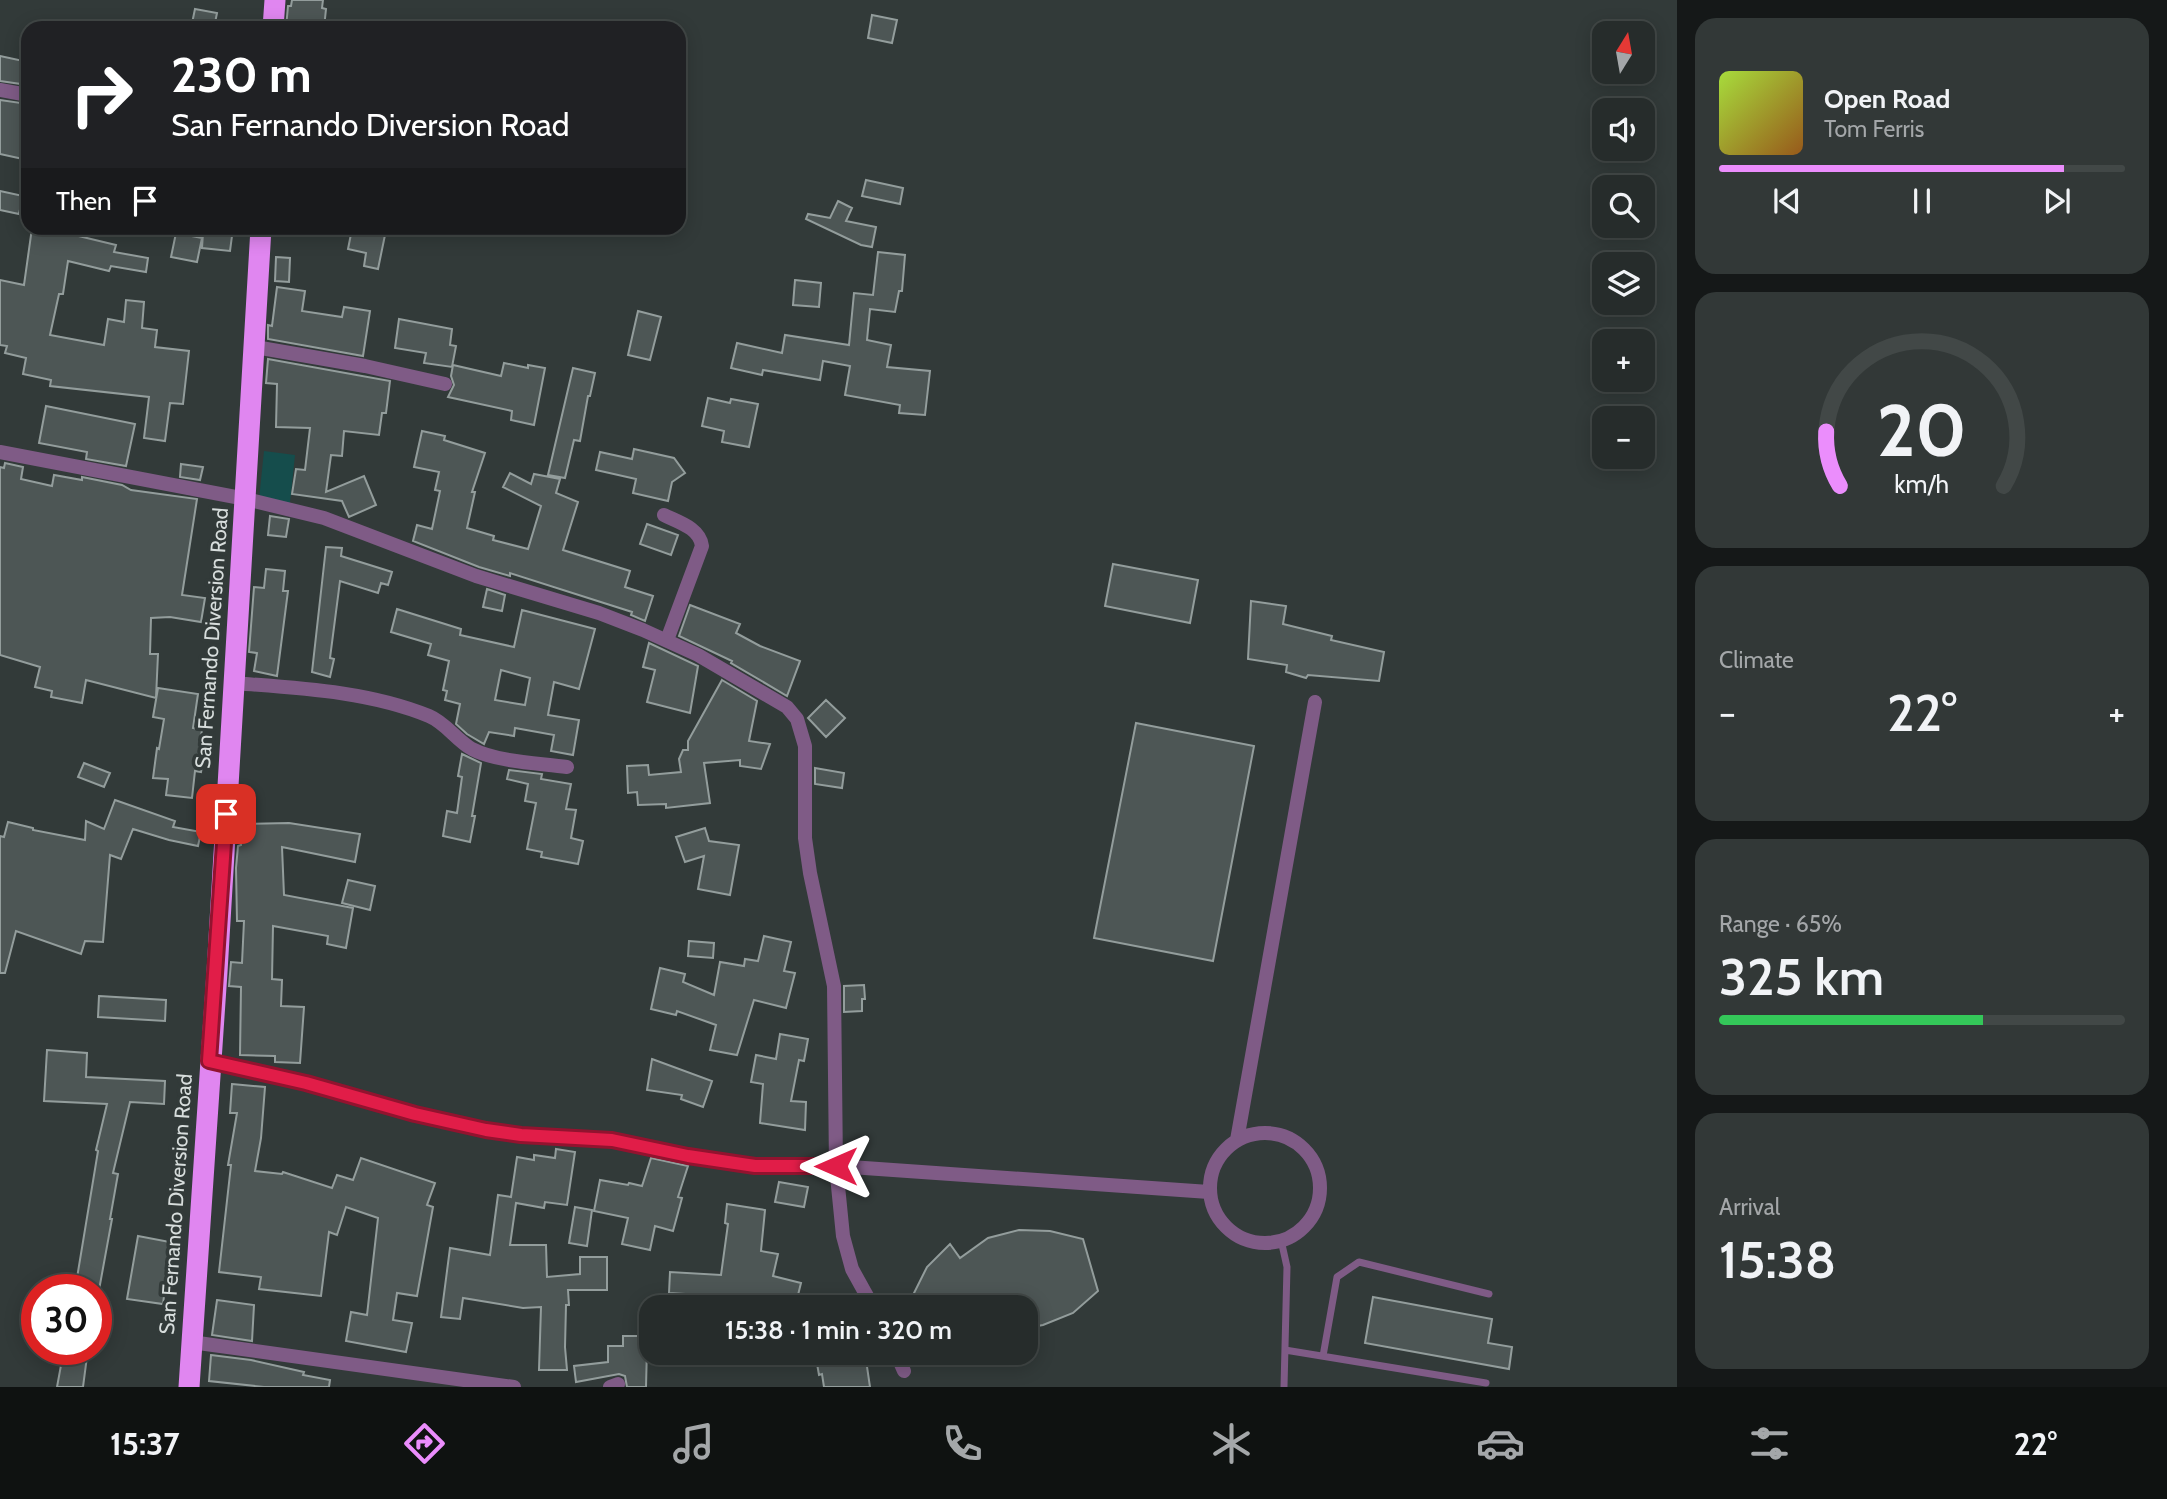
<!DOCTYPE html>
<html lang="en">
<head>
<meta charset="utf-8">
<style>
  body { margin:0; font-family:Cabin,sans-serif; background:#323837; color:#f1f3f6; height:100vh; display:flex; flex-direction:column; font-size:26px; white-space:nowrap }
  * { box-sizing:border-box; margin:0 }
  p { font-size:23px; color:#a4a7a9 }
  .icon { flex:none; width:38px; height:38px; fill:none; stroke:currentColor; stroke-width:2; stroke-linecap:round; stroke-linejoin:round }
  .map { position:relative; flex:1; overflow:hidden }
  .details { display:flex; flex-direction:column; gap:18px; padding:18px; background:#151818; width:490px }
  .details>* { flex:none }
  .top-card { position:absolute; left:21px; top:21px; width:665px; height:214px; border-radius:21px; box-shadow:0 4px 18px #0003,0 0 0 2px #424847; background:#202124; color:#fff; overflow:hidden }
  .needle { width:46px; rotate:11deg }
  .tools { position:absolute; left:1592px; top:21px; display:grid; gap:14px }
  .tools a { display:grid; place-items:center; width:63px; height:63px; border-radius:14px; background:#262c2b; box-shadow:0 4px 18px #0003,0 0 0 2px #424847; font-size:35px }
  .speed { position:absolute; left:21px; top:1274px; display:flex; gap:14px; font-size:35px; font-weight:700; text-align:center }
  .speed>* { display:grid; place-content:center; width:91px; height:91px; border-radius:50%; background:#262c2b; box-shadow:0 4px 18px #0003,0 0 0 2px #424847; line-height:1 }
  .speed .limit { border:10px solid #d22; background:#fff; color:#111 }
  .pin { position:absolute; display:grid; place-items:center; width:60px; height:60px; color:#fff; margin:-30px; border-radius:14px; box-shadow:0 4px 10px #0006 }
  .me { position:absolute; width:77px; margin:-38px; rotate:270deg; stroke-linejoin:round; filter:drop-shadow(0 0 5px #0008) }
  .turn { display:flex; align-items:center; gap:24px; height:147px; padding:0 35px; font-size:32px }
  .turn .icon { width:91px; height:91px; stroke-width:2.5 }
  .turn b { display:block; font-size:49px; line-height:60px }
  .then { display:flex; align-items:center; height:66px; padding:0 35px; background:#0003; gap:14px; font-size:26px }
  .big { font-size:52px; font-weight:600; line-height:1.1 }
  .details .widget { flex:1; display:flex; flex-direction:column; justify-content:center; gap:10px; min-width:0; padding:0 24px; border-radius:21px; background:#323837 }
  .details .dial { align-items:center; gap:0 }
  .dial svg { height:182px; overflow:visible; fill:none; stroke:#424847; stroke-width:7; stroke-linecap:round; text-anchor:middle }
  .dial text { fill:#f1f3f6; stroke:none }
  .song { display:flex; align-items:center; gap:21px }
  .cover { width:84px; height:84px; border-radius:10px; background:linear-gradient(135deg,hsl(80 70% 55%),hsl(30 70% 35%)) }
  .played { height:7px; border-radius:4px; background:linear-gradient(90deg,#eb8dfc 85%,#424847 85%) }
  .keys { display:flex; justify-content:space-around; direction:ltr }
  .heat { display:flex; justify-content:space-between; align-items:center; font-size:38px; direction:ltr }
  .charge { height:10px; border-radius:5px; background:linear-gradient(90deg,#34c759 65%,#424847 0) }
  .trip { position:absolute; left:639px; top:1295px; width:399px; height:70px; border-radius:21px; background:#262c2b; box-shadow:0 4px 18px #0003,0 0 0 2px #424847; font-weight:600; line-height:70px; text-align:center }
  .menu { display:flex; height:112px; justify-content:space-around; align-items:center; background:#0f1211; color:#a4a7a9 }
  .menu .icon { width:49px; height:49px }
  .menu .selected { color:#eb8dfc }
  .menu b { font-size:32px; color:#f1f3f6 }
  main { display:flex; flex:1; min-height:0 }
  .map>svg:first-child { display:block }
  .green { fill:#154d4c }
  .building { fill:#4d5655; stroke:#939d9c; stroke-width:2; fill-rule:evenodd }
  .lines { fill:none; stroke-linecap:round; stroke-linejoin:round }
  .lane { stroke:#7f5b86; stroke-width:7 }
  .street { stroke:#7f5b86; stroke-width:14 }
  .highway { stroke:#e086f0; stroke-width:21 }
  .route-casing { stroke:#92132f; stroke-width:18 }
  .route { stroke:#e11d48; stroke-width:12 }
  .labels { text-anchor:middle; stroke-width:7; stroke-linejoin:round; paint-order:stroke }
  .street-label { font-size:21px; fill:#d7dddc; stroke:#323a39 }
</style>
</head>
<body>
<main>
<div class="map">
<svg width="1677" height="1387" viewBox="0 0 1677 1387">
  <rect width="100%" height="100%" fill="#323a39"/>
  <path class="green" d="M264 451 295 455 289 512 258 509Z"/>
  <path class="building" d="M292 0H323L322 8 326 9 324 28H286L288 6H291Z
    M195 9 217 13 214 28H191Z
    M872 15 897 20 892 43 868 38Z
    M0 56 28 62V85L0 81Z
    M0 100 28 104V125L23 159 0 154Z
    M866 180 903 188 900 204 862 196Z
    M0 191 23 196 19 214 0 210Z
    M838 201 852 208 846 221 876 227 872 247 861 245 806 219 808 214 830 218Z
    M32 228H67L66 233 116 245 114 252 148 258 146 272 111 266 109 271 68 261 63 294H59L50 335 104 345 108 319 124 322 126 300 144 302 142 328 157 330 155 347 189 351 183 404 170 403 165 441 144 438 149 397 50 386 51 380 23 374 26 358 5 353 7 346 0 345V280L24 285Z
    M352 229 385 235 378 269 364 266 366 253 348 249Z
    M176 233 202 238 197 262 171 257Z
    M203 233 232 236 230 251 202 248Z
    M878 252 905 255 902 291H899L895 312 870 309 867 340 891 345 887 367 930 371 925 415 899 413 900 405 845 395 850 366 823 361 820 380 763 370 762 375 731 368 737 343 782 353 785 335 849 345 854 293 873 295Z
    M276 257 290 258 289 282 275 281Z
    M795 280 821 283 819 307 793 305Z
    M277 287 305 291 302 311 342 317 344 307 370 311 363 356 268 339V325L272 326Z
    M638 311 661 317 650 360 628 355Z
    M399 319 452 329 450 345 456 346 452 367 424 363 426 353 395 348Z
    M268 359 390 381 386 413H382L379 435 344 431 342 456 331 455 326 492 364 476 376 505 349 517 342 501 292 494 296 469 305 470 310 428 276 427 277 384 266 383Z
    M504 363 528 368V365L545 368 534 425 511 420 512 411 448 397 454 385 451 376 453 365 501 376Z
    M573 368 595 373 590 396H588L580 441 574 440 565 478 548 475Z
    M708 398 730 403 731 399 758 404 749 447 722 442 724 431 702 426Z
    M46 406 135 424 126 466 86 459 87 452 39 443Z
    M422 431 445 436 444 440 485 453 472 492H475L467 528 494 536 493 540 528 549 541 506 503 487 510 473 531 484 534 474 560 479 556 493 578 502 563 550 630 571 625 587 653 596 645 621 631 615 632 612 510 573V576L479 567 413 541 417 525 432 529 440 491 435 490 439 472 414 467Z
    M634 449 674 458 685 473 672 482 668 501 633 493 636 479 596 470 600 452 632 459Z
    M5 463 23 467 21 479 52 486 54 475 82 480V477L122 485 131 490 197 499 182 595 205 598 201 622 170 617 151 618 150 654H158L156 698 86 680 82 703 51 697 52 691 35 687 40 667 0 655V467L4 468Z
    M181 464 203 467 200 480 180 477Z
    M270 516 289 519 286 537 268 535Z
    M647 524 678 535 671 555 640 544Z
    M326 547 342 548 341 556 392 572 388 585 381 583 378 593 340 581 330 658 334 659 330 677 312 672Z
    M1113 564 1198 580 1190 623 1105 606Z
    M266 569 285 571 283 591H288L277 676 254 671 257 653 249 652 254 587 264 588Z
    M487 589 505 595 502 611 483 607Z
    M1251 601 1286 606 1283 624 1332 636 1331 640 1384 652 1379 681 1308 675 1306 678 1286 672 1287 665 1248 659Z
    M690 605 740 624 736 633 760 646 800 661 787 696 731 663 732 661 679 636Z
    M397 609 461 629 460 635 514 647 522 610 595 629 579 689 554 682 548 715 579 720 573 755 551 751 554 735 515 728 514 736 489 732 484 744 467 734 456 724 460 704 445 700 447 691 443 690 449 661 428 655 431 644 391 632ZM501 670 530 678 525 705 495 700Z
    M649 643 698 666 690 713 647 702 655 670 643 667Z
    M722 680 757 701 749 741 770 744 761 769 740 766V760L704 763 710 803 666 808V804L638 805 637 792 628 793 627 766 648 765 649 775 681 772 679 759 683 750H688V741Z
    M158 688 198 694 193 728 202 730 198 754H204L201 772 195 771 192 798 166 795 168 779 153 778 157 748 159 749 164 719 153 717Z
    M826 700 845 718 826 737 808 718Z
    M1136 723 1254 746 1213 961 1094 938Z
    M462 754 481 763 472 816H475L470 842 443 836 447 811 457 813 462 777 458 776Z
    M84 763 110 773 104 787 78 777Z
    M815 768 844 773 842 788 815 784Z
    M509 770 542 774 541 779 571 784 566 809 576 810 571 838 583 841 578 864 541 857 542 852 527 849 536 803 525 801 528 784 507 779Z
    M115 800 175 821 173 827 201 832 198 846 169 840 133 829 121 859 110 855 103 942 85 941 81 954 16 931 5 973H0V836L4 837 8 822 33 828V830L85 840 86 821 104 829Z
    M289 823 360 834 355 862 282 847 284 895 353 908 346 948 327 944 328 936 273 926 272 979 282 980 281 1006 304 1007 300 1063 275 1062V1056L240 1055 241 987 229 986 231 962 242 963 244 921H237L236 868 238 846 241 845V824Z
    M705 828 709 841 739 845 730 895 698 889 704 856 685 862 676 837Z
    M348 880 375 886 370 910 342 903Z
    M764 936 791 942 784 971 795 973 786 1008 754 1000 737 1055 710 1050 716 1025 677 1011 676 1015 651 1009 660 968 685 974 683 982 714 995 720 962 744 966 745 959 758 961Z
    M689 941 714 943 713 958 688 956Z
    M864 985 865 999H862V1011L844 1012V986Z
    M99 996 166 1000 165 1021 98 1017Z
    M780 1034 808 1039 804 1061 799 1060 791 1101 806 1102 805 1130 760 1123 763 1084 751 1082 756 1055 776 1059Z
    M47 1050 87 1053 86 1077 165 1081 164 1104 130 1102 113 1173 118 1174 110 1219H112L99 1290H75L98 1151 96 1150 107 1104 44 1101Z
    M652 1059 712 1081 703 1107 681 1099 682 1095 647 1090Z
    M232 1084 265 1087 261 1138 255 1171 282 1174 283 1172 332 1188 337 1175 353 1180 361 1158 435 1183 427 1205 433 1207 417 1296 397 1293 393 1320 412 1323 406 1352 346 1341 351 1312 367 1315 378 1218 346 1207 337 1235 329 1232 321 1296 259 1289 261 1277 219 1272 231 1165H228L237 1113H230Z
    M556 1149 575 1152 567 1205 545 1202 544 1208 516 1203 510 1245H546L547 1277 580 1274V1257H607V1290H568L569 1305H566L565 1347 567 1370H539L541 1307 523 1308 463 1298 460 1319 441 1317 450 1248 490 1255 498 1195 511 1197 517 1157 534 1160V1155L555 1158Z
    M651 1158 688 1166 678 1197 682 1198 673 1231 655 1226 650 1250 622 1244 628 1218 594 1211 600 1180 628 1185 629 1183 642 1186Z
    M779 1182 808 1187 804 1207 775 1202Z
    M727 1204 765 1210 761 1251 778 1254 773 1276 801 1283 795 1307H717V1296L669 1293 670 1272 721 1275 728 1224 725 1223Z
    M575 1207 592 1210 587 1246 569 1243Z
    M1019 1230 1050 1231 1083 1239 1098 1291 1073 1313 1043 1325 1026 1328V1307H916L913 1295 927 1267 950 1244 960 1258 988 1238Z
    M138 1236 175 1243 172 1265 168 1264 163 1304 127 1299Z
    M1373 1297 1492 1319 1488 1343 1512 1347 1509 1369 1365 1343Z
    M217 1300 254 1305 252 1341 212 1335Z
    M623 1336H639V1347H647L646 1387H627L625 1376 619 1374 576 1382 574 1366 608 1362V1346H623Z
    M64 1349H88L83 1387H57Z
    M848 1353H865L870 1387H824L822 1374 819 1375 816 1358Z
    M211 1355 251 1360 304 1372 303 1375 330 1380 329 1387H264L209 1381Z"/>
  <g class="lines">
    <path class="lane" d="M1281 1240 1287 1267 1284 1387
      M1285 1350 1486 1383
      M1323 1356 1337 1277 1359 1262 1489 1294"/>
    <path class="street" d="M0 90 28 95
      M255 347 365 366 445 384
      M0 452 246 499 324 518 476 576 599 613 643 630 698 655 787 707 797 719 805 746V838L810 873 834 986 836 1166 843 1236 852 1269 873 1307
      M664 515C678 522 700 528 702 546L667 640
      M233 683C298 688 368 691 429 716 446 723 456 740 472 749 497 762 538 763 567 767
      M209 1061 306 1083 414 1114 486 1130 521 1135 612 1140 688 1156 755 1166H836L1209 1192
      M1210 1188a55 55 0 1 1 110 0a55 55 0 1 1-110 0Z
      M1237 1140 1315 702
      M191 1342 514 1387
      M896 1353 904 1371
      M610 1387 618 1384"/>
    <path class="highway" d="M273 28 275 0
      M189 1387 217 972 261 228"/>
  </g>
  <g class="lines">
    <g class="route-casing">
      <path id="route" d="M226 814 209 1061 306 1083 415 1114 486 1130 521 1135 612 1140 688 1156 755 1166H836"/>
    </g>
    <use href="#route" class="route"/>
  </g>
  <g class="labels">
    <g class="street-label">
      <text transform="translate(212 638) rotate(-86)" y="7">San Fernando Diversion Road</text>
      <text transform="translate(176 1204) rotate(-86)" y="7">San Fernando Diversion Road</text>
    </g>
  </g>
</svg>
<div class="tools">
<a><svg class="needle" viewBox="-14 -14 28 28"><path d="M0-13l5 13h-10z" fill="#e53935"/><path d="M0 13l5-13h-10z" fill="#a4a7a9"/></svg></a>
<a><svg class="icon" aria-label="sound" viewBox="0 0 24 24"><path d="M4 9h4l5-4v14l-5-4H4zM17 9q2 3 0 6"/></svg></a>
<a><svg class="icon" aria-label="search" viewBox="0 0 24 24"><circle cx="10" cy="10" r="6"/><path d="M15 15l6 6"/></svg></a>
<a><svg class="icon" aria-label="layers" viewBox="0 0 24 24"><path d="M12 4l9 5-9 5-9-5zM3 14l9 5 9-5"/></svg></a>
<a>+</a>
<a>−</a>
</div>
<div class="speed"><div class="limit">30</div></div>
<div class="pin" style="left:226px;top:814px;background:#d93025"><svg class="icon" aria-label="arrive" viewBox="0 0 24 24"><path d="M6 21V4h12l-3 4 3 4H6"/></svg></div>
<svg class="me" style="left:836px;top:1166px" viewBox="-20 -20 40 40"><path d="M0-17L14 15 0 8-14 15z" fill="#e11d48" stroke="#fff" stroke-width="4"/></svg>
<div class="trip">15:38 · 1 min · 320 m</div>
<div class="top-card">
<div class="turn"><svg class="icon" aria-label="right" viewBox="0 0 24 24"><path d="M7 20v-9h11M14 6l5 5-5 5"/></svg><div><b>230 m</b>San Fernando Diversion Road</div></div>
<div class="then">Then<svg class="icon" aria-label="arrive" viewBox="0 0 24 24"><path d="M6 21V4h12l-3 4 3 4H6"/></svg></div>
</div>
</div>
<section class="details">
<div class="widget">
<div class="song"><i class="cover"></i><div><b>Open Road</b><p>Tom Ferris</p></div></div>
<div class="played"></div>
<div class="keys"><svg class="icon" aria-label="previous" viewBox="0 0 24 24"><path d="M18 5L8 12l10 7zM5 5v14"/></svg><svg class="icon" aria-label="pause" viewBox="0 0 24 24"><path d="M8 5v14M16 5v14"/></svg><svg class="icon" aria-label="next" viewBox="0 0 24 24"><path d="M6 5l10 7-10 7zM19 5v14"/></svg></div>
</div>
<div class="widget dial"><svg viewBox="0 0 100 80">
<path d="M14 69A42 42 0 1 1 86 69"/>
<path d="M14 69A42 42 0 0 1 8 45" stroke="#eb8dfc"/>
<text x="50" y="56" font-size="32" font-weight="700">20</text>
<text x="50" y="72" font-size="11">km/h</text>
</svg></div>
<div class="widget"><p>Climate</p>
<div class="heat"><a>−</a><b class="big">22°</b><a>+</a></div>
</div>
<div class="widget"><p>Range · 65%</p><b class="big">325 km</b><div class="charge"></div></div>
<div class="widget"><p>Arrival</p><b class="big">15:38</b></div>
</section>
</main>
<nav class="menu">
<b>15:37</b>
<svg class="icon selected" aria-label="directions" viewBox="0 0 24 24"><path d="M12 3l9 9-9 9-9-9zM9 14v-3h6M13 9l2 2-2 2"/></svg>
<svg class="icon" aria-label="music" viewBox="0 0 24 24"><path d="M9 18V5l10-2v13"/><circle cx="6" cy="18" r="3"/><circle cx="16" cy="16" r="3"/></svg>
<svg class="icon" aria-label="phone" viewBox="0 0 24 24"><path d="M5 4h4l2 5-3 2q2 4 5 5l2-3 5 2v4C11 20 4 13 5 4z"/></svg>
<svg class="icon" aria-label="climate" viewBox="0 0 24 24"><path d="M12 3v18M4 7l16 10M4 17L20 7"/></svg>
<svg class="icon" aria-label="car" viewBox="0 0 24 24"><path d="M5 17H2v-5l4-1 3-4h7l3 4 3 1v5h-3M9 17h6M6 11h13"/><circle cx="7" cy="17" r="2"/><circle cx="17" cy="17" r="2"/></svg>
<svg class="icon" aria-label="filters" viewBox="0 0 24 24"><path d="M4 7h16M4 17h16"/><circle cx="9" cy="7" r="2"/><circle cx="15" cy="17" r="2"/></svg>
<b>22°</b>
</nav>
</body>
</html>
